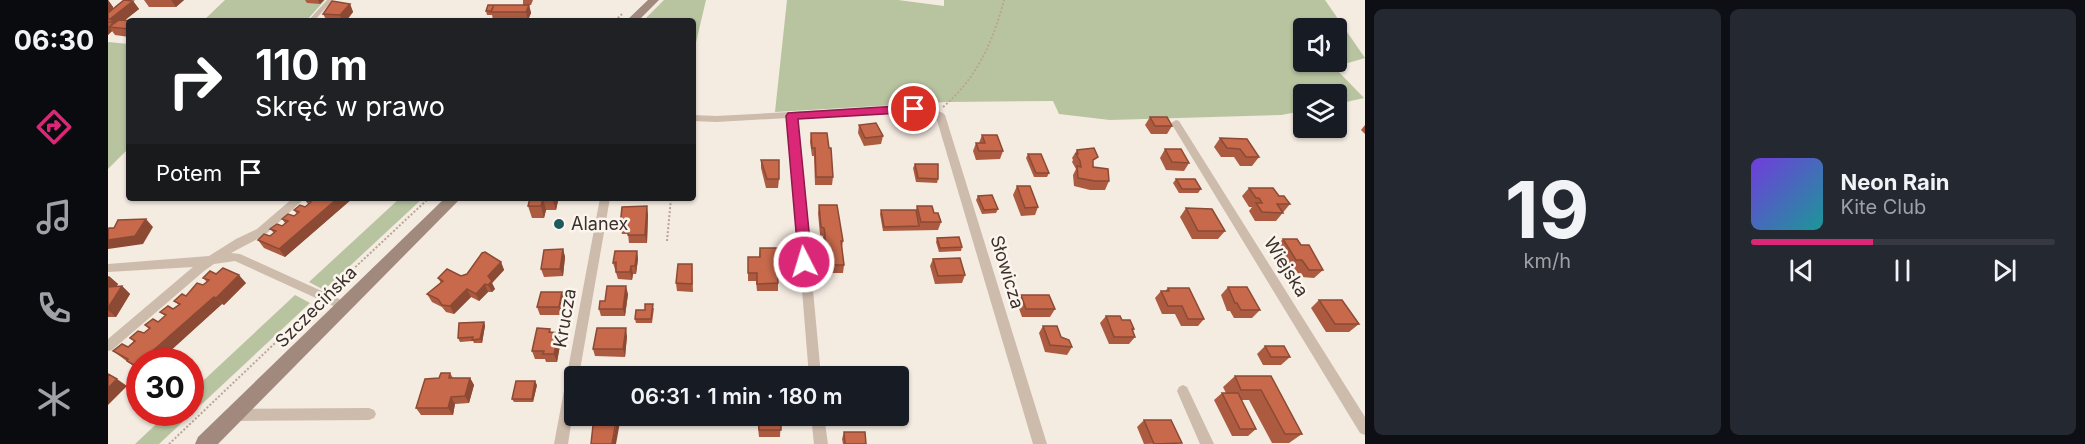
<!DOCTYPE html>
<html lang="pl">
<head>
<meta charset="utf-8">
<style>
  body { margin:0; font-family:Inter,sans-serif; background:#242831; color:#f1f3f6; height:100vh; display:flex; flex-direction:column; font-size:22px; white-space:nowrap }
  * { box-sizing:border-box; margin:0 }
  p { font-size:20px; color:#9ea1a6 }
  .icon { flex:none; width:33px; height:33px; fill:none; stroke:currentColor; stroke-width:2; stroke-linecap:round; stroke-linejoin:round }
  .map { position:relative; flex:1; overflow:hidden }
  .drawer { display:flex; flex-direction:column; gap:9px; padding:9px; background:#0d0f14; width:720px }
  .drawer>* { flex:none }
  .guide { position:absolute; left:18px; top:18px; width:570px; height:183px; border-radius:6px; box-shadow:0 2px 4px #0004; background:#202124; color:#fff; overflow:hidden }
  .controls { position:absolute; left:1185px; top:18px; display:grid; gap:12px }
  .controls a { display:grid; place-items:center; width:54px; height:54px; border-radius:6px; background:#171b24; box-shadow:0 2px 4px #0004; font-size:30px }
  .speed { position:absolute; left:18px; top:348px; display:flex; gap:12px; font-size:30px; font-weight:700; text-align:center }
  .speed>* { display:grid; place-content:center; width:78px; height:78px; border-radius:50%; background:#171b24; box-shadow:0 2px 4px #0004; line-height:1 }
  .speed .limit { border:9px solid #d22; background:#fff; color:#111 }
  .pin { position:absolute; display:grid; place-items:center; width:51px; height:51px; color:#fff; margin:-26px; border:3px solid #fff; border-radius:50%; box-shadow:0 2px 6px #0007 }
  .me { position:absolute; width:66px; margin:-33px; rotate:355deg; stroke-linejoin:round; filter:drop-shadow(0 0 4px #0008) }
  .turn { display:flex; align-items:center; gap:21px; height:126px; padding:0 30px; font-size:27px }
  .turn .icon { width:78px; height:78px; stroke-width:2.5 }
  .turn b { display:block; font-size:42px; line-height:51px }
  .then { display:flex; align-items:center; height:57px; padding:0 30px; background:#0003; gap:12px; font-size:22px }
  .drawer .widget { flex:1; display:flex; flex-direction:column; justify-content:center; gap:9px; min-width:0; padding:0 21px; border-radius:9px; background:#242831 }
  .drawer .dial { align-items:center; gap:0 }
  .dial b { font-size:78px; line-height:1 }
  .song { display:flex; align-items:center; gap:18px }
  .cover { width:72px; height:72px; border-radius:9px; background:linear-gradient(135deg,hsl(260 70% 55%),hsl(180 70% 35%)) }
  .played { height:6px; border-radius:3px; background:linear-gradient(90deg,#db2777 40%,#363941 40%) }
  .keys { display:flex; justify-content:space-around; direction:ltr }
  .drawer .tiles { flex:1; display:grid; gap:9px; grid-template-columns:repeat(2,1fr) }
  .trip { position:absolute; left:456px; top:366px; width:345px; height:60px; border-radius:6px; background:#171b24; box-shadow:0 2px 4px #0004; font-weight:600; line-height:60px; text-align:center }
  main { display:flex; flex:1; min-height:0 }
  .tab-bar { display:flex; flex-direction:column; width:108px; justify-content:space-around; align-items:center; background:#090b0e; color:#9ea1a6 }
  .tab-bar .icon { width:42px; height:42px }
  .tab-bar .active { color:#db2777 }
  .tab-bar b { font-size:27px; color:#f1f3f6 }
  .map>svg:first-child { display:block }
  .green { fill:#b8c4a0; fill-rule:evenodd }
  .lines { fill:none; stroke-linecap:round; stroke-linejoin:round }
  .path { stroke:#b9a596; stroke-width:2; stroke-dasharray:2 2; stroke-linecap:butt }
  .lane { stroke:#cdbbac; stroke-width:4.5 }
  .street { fill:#cdbbac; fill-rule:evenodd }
  .secondary { fill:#a18a7d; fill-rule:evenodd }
  .wall { fill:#ac5a40 }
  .shaded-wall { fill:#8c4a34 }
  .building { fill:#c8694b; stroke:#8c4a34; stroke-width:1.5 }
  .route { fill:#db2777; stroke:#8e194d; stroke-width:1.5 }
  .poi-dot { fill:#1f5a5e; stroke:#fbf5ee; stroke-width:2 }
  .labels { text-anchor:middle; stroke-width:5; stroke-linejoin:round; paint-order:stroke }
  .poi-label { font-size:18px; fill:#3b302b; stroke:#fbf5ee; text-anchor:start }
  .street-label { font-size:18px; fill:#3b302b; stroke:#fbf5ee }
</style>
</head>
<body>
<main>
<nav class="tab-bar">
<b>06:30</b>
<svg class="icon active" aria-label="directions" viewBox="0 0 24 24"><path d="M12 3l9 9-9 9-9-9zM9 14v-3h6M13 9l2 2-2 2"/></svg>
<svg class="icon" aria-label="music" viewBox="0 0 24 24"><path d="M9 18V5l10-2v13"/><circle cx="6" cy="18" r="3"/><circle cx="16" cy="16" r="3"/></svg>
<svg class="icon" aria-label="phone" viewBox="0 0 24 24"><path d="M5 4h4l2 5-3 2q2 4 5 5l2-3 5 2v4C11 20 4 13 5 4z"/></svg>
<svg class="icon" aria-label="climate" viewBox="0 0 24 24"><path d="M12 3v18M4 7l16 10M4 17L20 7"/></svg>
</nav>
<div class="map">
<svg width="1257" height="444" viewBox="0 0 1257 444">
  <rect width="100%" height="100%" fill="#f4ebe1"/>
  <path class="green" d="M117 0H217L198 21H95Z
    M556 0H598L585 55V21H535Z
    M679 0H790L836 6V0H1217L1257 58 1226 67 1256 98 1229 104 1228 94H1196L1195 111 1173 115 1002 120 951 114 945 101 838 102 667 112ZM1196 28H1228V62H1196Z
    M0 42 21 44V148L0 169Z
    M292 198H315L216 290 201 282Z
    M187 295 202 303 51 444H27L60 413 82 412 83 392Z"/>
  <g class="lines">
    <path class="path" d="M507 21 514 14
      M835 107C869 78 885 42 896 0
      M559 241 563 198
      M224 289 321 198
      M61 444 207 305"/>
    <path class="lane" d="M203 21 222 0"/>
    <path class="street" d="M791 106 820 107 835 113 837 115 939 444H925L828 117 819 113 791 112 689 118 713 376H701L680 118 608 122 585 121V115L608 116Z
      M1068 120 1071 121 1257 417V435L1252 433 1063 123Z
      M185 198H197L157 235 123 253 132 254 240 303 242 306 240 309 236 311 232 309 127 261 106 264 96 271 4 350 0 351V339L85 267 0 272V264L101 256 128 239 149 229Z
      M492 198H502L471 376H466V405L460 444H446Z
      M1075 385 1079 387 1106 444H1092L1069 391 1071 387Z
      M261 408 266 410 268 414 266 418 261 420 127 421 122 419 120 415 122 411 127 409Z
      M703 416H716L720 444H706Z"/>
    <path class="secondary" d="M540 0H551L530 21H518Z
      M337 198H353L110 444H87L90 437Z"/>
  </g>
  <path class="wall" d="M0 0 5 7V9L25 1 31 9 17 20 21 21V37L7 35 4 31 0 35Z
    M36 0H76L68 7H41Z
    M197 0H216L212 4 199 3Z
    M415 0H425L423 5H421L423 13 420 20H385L384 15H379L378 11 415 5Z
    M242 4 245 12 238 21H219L215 14Z
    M1042 117 1064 126 1059 134H1043L1037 125Z
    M751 125 775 136 773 144 756 146 750 133Z
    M1257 125V134L1253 130Z
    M703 133 725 177 724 185H707L706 156H704L702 142Z
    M874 135 895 151 892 159 868 160 865 151 868 143H871Z
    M1112 138 1151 157 1144 166H1132L1126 157H1113L1106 147Z
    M1057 149 1081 163 1076 171 1058 170 1052 158Z
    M969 150 1001 181 997 190H982L966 186 965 175 968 169 964 162 965 160 964 158Z
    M920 154 941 173 939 177H926L918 158Z
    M653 160 671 179 670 188H658L653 168Z
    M807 164 830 179 829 183 808 182 805 168Z
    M1068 179 1093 189 1090 193H1071L1065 183Z
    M909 186 930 207 927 215 913 216 905 195Z
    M1141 188 1171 196 1182 204 1168 221H1147L1141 211 1144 207H1141L1134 196Z
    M870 196 890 209 888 213 874 214 868 200Z
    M245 198 177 257 156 248 150 240 162 236 166 233 162 229 174 226 177 223 174 219 186 216 189 214 186 210 197 207 200 204 197 200Z
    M422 198H449L450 201 448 210H438L436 218H424L420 206Z
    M711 205 735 241 734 247 736 265 735 273H716L713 248 715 240V236L712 235 710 213Z
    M809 206 833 222 830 230 775 231 772 214 773 210H808Z
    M1078 208 1117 231 1110 239H1084L1072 217Z
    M540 214 539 243H521L520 234H514L512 226Z
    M829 238 854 247 853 251 831 252 828 242Z
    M1175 239 1193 245 1215 270 1206 278 1193 277 1186 268H1181L1167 247Z
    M652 248 673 264 672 272H670V291H649L648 281H640V257H651Z
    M455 249 457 257 455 276 436 277 433 269Z
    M529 251 530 259 528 274H525L524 280 510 279 505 263Z
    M825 259 857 275 854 283 827 284 822 266Z
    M393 262 396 270 384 283 387 289 384 292H380L371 301 363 297 346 314 338 312 334 307 324 302 319 294 333 283 330 278 353 276Z
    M584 264 585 292 569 291 568 283Z
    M108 274 138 283 116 305 114 304 49 362H32V371L5 351 20 347 26 341 22 338 36 333 41 329 37 325 50 322 57 316 52 312 65 309 71 305 66 301 78 296 95 285 99 282 95 278Z
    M0 276 10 284 8 287 14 286 22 294 8 317H0Z
    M1120 287 1152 310 1144 318H1126L1122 311H1119L1113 295Z
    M1060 288 1096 319 1090 326H1073L1067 314H1054L1047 298 1053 291H1057Z
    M520 294 517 316H493L491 309 497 301Z
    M913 295 947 309 942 317H914L909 303Z
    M457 300 454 315H432L429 307Z
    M1211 300 1251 324 1241 332H1218L1203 308Z
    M546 308 544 323H528L527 319 537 310Z
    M998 316 1014 320 1026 329 1025 331 1027 337 1021 344H1001L992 323Z
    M376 322 377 326 374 343H366L365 341 352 342 350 338Z
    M935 326 964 347 959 355 937 352 931 333Z
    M442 329 443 333 453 340 449 362H438L437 359H427L424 351Z
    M519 336 517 357 487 356 485 349Z
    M1157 346 1182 357 1173 365H1155L1149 354Z
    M342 373 345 378H362L366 385 361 403 347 404 345 415H313L308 408 331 378Z
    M1127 376H1163L1194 434 1181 443H1164L1141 400H1133L1148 429 1140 436H1124L1106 400 1114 393H1118L1115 387Z
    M429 385 425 402H406L404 399Z
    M649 416H673L672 437H651Z
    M1036 420 1074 443 1036 444 1029 427Z
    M736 432 758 444H735L734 439Z"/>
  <path class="shaded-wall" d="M0 0 5 7 4 13 0 14Z
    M63 0H76L68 7Z
    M210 0H216L212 4Z
    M25 1 31 9 7 28 1 27 4 31 0 35V28L5 23 2 19Z
    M242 4 245 12 238 21H234L232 15Z
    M421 5 423 13 420 20 418 12Z
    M230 198H245L177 257 171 249Z
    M435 198 438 210 436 218 433 206Z
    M444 198H449L450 201 448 210Z
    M539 206 540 214 539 243 537 235Z
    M38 219 45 227 35 244 0 249V240Z
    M455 249 457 257 455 276 452 269Z
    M529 251 530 259 528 274 527 266Z
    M393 262 396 270 384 283 387 289 384 292 380 285V276Z
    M523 266 525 274 524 280 522 272Z
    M131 275 138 283 116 305 108 298Z
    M1 276 10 284 3 295 0 293V277Z
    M377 284 380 292 371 301 368 294Z
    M14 286 22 294 8 317 0 310V308Z
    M518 286 520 294 517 316 515 309Z
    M359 289 363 297 346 314 342 306Z
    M454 292 457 300 454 315 451 307Z
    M106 297 114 304 58 355 49 362H32V370L26 365Z
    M376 322 377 326 374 343 372 339Z
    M518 328 519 336 517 357 515 349Z
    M451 333 453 340 449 362 446 354Z
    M362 378 366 385 361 403 357 396Z
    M9 379 19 386 0 405V388Z
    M427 381 429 385 425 402 424 399Z
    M343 397 347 404 345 415 340 408Z
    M510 416 512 422 508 444H504Z"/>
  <path class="building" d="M16 0 25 1 2 19H0V13Z
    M224 1 242 4 232 15 215 14Z
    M380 5H386L383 11H378Z
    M386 5H421L418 12H383Z
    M11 20 29 21H21V29L1 27Z
    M0 22 5 23 0 28Z
    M1042 117H1059L1064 126H1047Z
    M768 123 775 136 757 138 751 125Z
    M703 133H719L721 148H723L725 177H708L707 148H704Z
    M874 135H889L895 151H871L868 143H877Z
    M1112 138 1139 139 1151 157H1138L1132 149 1119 148Z
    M986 148 990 157 985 160V167L1000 169 1001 181H987L970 178 969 166 973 167 972 161 968 154H970L969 150Z
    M1057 149H1073L1081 163 1064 162Z
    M920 154H933L941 173H928Z
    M653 160H671V179H659Z
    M807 164H830V179L810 178Z
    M1068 179H1087L1093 189H1074Z
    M909 186H922L930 207 917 208Z
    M1141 188H1165L1171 196H1176L1182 204H1169L1175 213 1154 212 1148 203H1154L1151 198H1148Z
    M884 195 890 209 876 210 870 196Z
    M200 198H230L171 249 150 240 156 234 162 236 168 231 162 229 169 224 174 226 180 221 174 219 180 214 186 216 191 212 186 210 192 205 197 207 203 202 197 200Z
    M422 198H444H435L433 206H420Z
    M711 205H729L735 241H733L736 265H717L715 240H717V234L716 228 713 227Z
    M539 206 537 235H520V226H512L514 207Z
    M809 206H824L826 213H830L833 222H813Z
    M1078 208 1104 209 1117 231H1090Z
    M773 210H808L811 226 776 227Z
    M38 219 27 236 0 240V229L1 228H6L10 220Z
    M851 237 854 247 832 248 829 238Z
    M1175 239H1189L1193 245H1201L1215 270H1201L1194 260H1188Z
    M652 248H670L673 264H669L670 283 649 284V273H640V257H652Z
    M455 249 452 269H433L436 250Z
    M507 251H529L527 266H523L522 272H508V262L505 263Z
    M377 252 393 262 380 276 384 281 380 285 377 284 368 294 359 289 342 306 334 305 330 299 319 294 335 281 330 278 339 269 353 276 359 274 374 253Z
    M852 258 857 275 830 276 825 259Z
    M570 264H584V284L568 283Z
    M115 268 131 275 108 298 106 297 49 347 26 365 19 361 20 359 5 351 14 344 20 347 27 341 22 338 30 331 36 333 42 328 37 325 45 319 50 322 58 315 52 312 60 306 65 309 72 304 66 301 74 294 78 296 89 283 95 285 101 280 95 278 102 271 108 274Z
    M14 286 0 308V287Z
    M499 286H518L515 309H491L492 301H497Z
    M1120 287H1139L1152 310H1133L1129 303H1127Z
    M1060 288H1081L1096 319H1080L1074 306H1060L1053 291H1061Z
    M433 292H454L451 307H429Z
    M913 295H941L947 309H918Z
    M1211 300H1234L1251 324H1227Z
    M537 304H545L543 319H527L528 310H537Z
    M998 316H1012L1014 320H1022L1026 329H1024L1027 337H1006Z
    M376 322 372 339 364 340 365 337 350 338 351 323Z
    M935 326H949L953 337 961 340 964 347 942 345Z
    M429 328 442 329 441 332 451 333 446 354H435L436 351H424Z
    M489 328H518L515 349H485Z
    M1157 346H1176L1182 357H1163Z
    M333 373H342L341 378H362L357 396 343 397 340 408H308L317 379 331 378Z
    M0 374 9 379 0 388Z
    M1127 376H1163L1194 434H1177L1153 390H1133Z
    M408 381H427L424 399H404Z
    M1114 393H1130L1148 429H1132Z
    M486 416H509L504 444H483Z
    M650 416H673V430H651Z
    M1036 420H1063L1074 443 1046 444Z
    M736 432H757L758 444H737Z"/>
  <path class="route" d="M806 105 810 106V112L690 119 704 262 702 266H691L678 116 680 113Z"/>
  <circle class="poi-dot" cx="451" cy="224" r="6"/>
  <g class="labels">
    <g class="poi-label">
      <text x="463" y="230">Alanex</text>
    </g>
    <g class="street-label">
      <text transform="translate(1178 267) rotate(58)" y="6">Wiejska</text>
      <text transform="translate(899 272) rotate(73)" y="6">Słowicza</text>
      <text transform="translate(208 307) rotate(-45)" y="6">Szczecińska</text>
      <text transform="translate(457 318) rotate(-80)" y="6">Krucza</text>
    </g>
  </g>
</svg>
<div class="controls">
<a><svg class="icon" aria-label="sound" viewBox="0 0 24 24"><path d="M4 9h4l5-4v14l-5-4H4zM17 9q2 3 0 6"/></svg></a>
<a><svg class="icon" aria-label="layers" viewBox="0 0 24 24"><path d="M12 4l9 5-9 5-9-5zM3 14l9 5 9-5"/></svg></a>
</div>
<div class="speed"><div class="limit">30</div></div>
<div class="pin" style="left:806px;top:109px;background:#d93025"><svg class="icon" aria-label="arrive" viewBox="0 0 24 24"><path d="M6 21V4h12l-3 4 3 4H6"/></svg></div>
<svg class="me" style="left:696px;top:262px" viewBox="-20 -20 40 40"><circle r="17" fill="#db2777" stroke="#fff" stroke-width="3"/><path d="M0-11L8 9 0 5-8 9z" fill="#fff"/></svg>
<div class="trip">06:31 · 1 min · 180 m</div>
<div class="guide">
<div class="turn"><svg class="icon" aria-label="right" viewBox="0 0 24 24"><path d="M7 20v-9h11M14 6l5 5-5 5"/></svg><div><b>110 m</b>Skręć w prawo</div></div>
<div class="then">Potem<svg class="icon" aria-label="arrive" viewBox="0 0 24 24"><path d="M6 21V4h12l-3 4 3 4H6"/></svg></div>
</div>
</div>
<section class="drawer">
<div class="tiles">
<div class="widget dial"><b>19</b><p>km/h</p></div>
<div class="widget">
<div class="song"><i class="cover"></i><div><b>Neon Rain</b><p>Kite Club</p></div></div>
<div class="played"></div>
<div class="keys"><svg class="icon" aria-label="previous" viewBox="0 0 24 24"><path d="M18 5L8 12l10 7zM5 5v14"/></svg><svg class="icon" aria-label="pause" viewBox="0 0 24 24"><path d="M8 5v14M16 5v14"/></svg><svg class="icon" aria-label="next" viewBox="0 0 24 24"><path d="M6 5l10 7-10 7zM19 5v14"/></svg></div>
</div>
</div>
</section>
</main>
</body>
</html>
